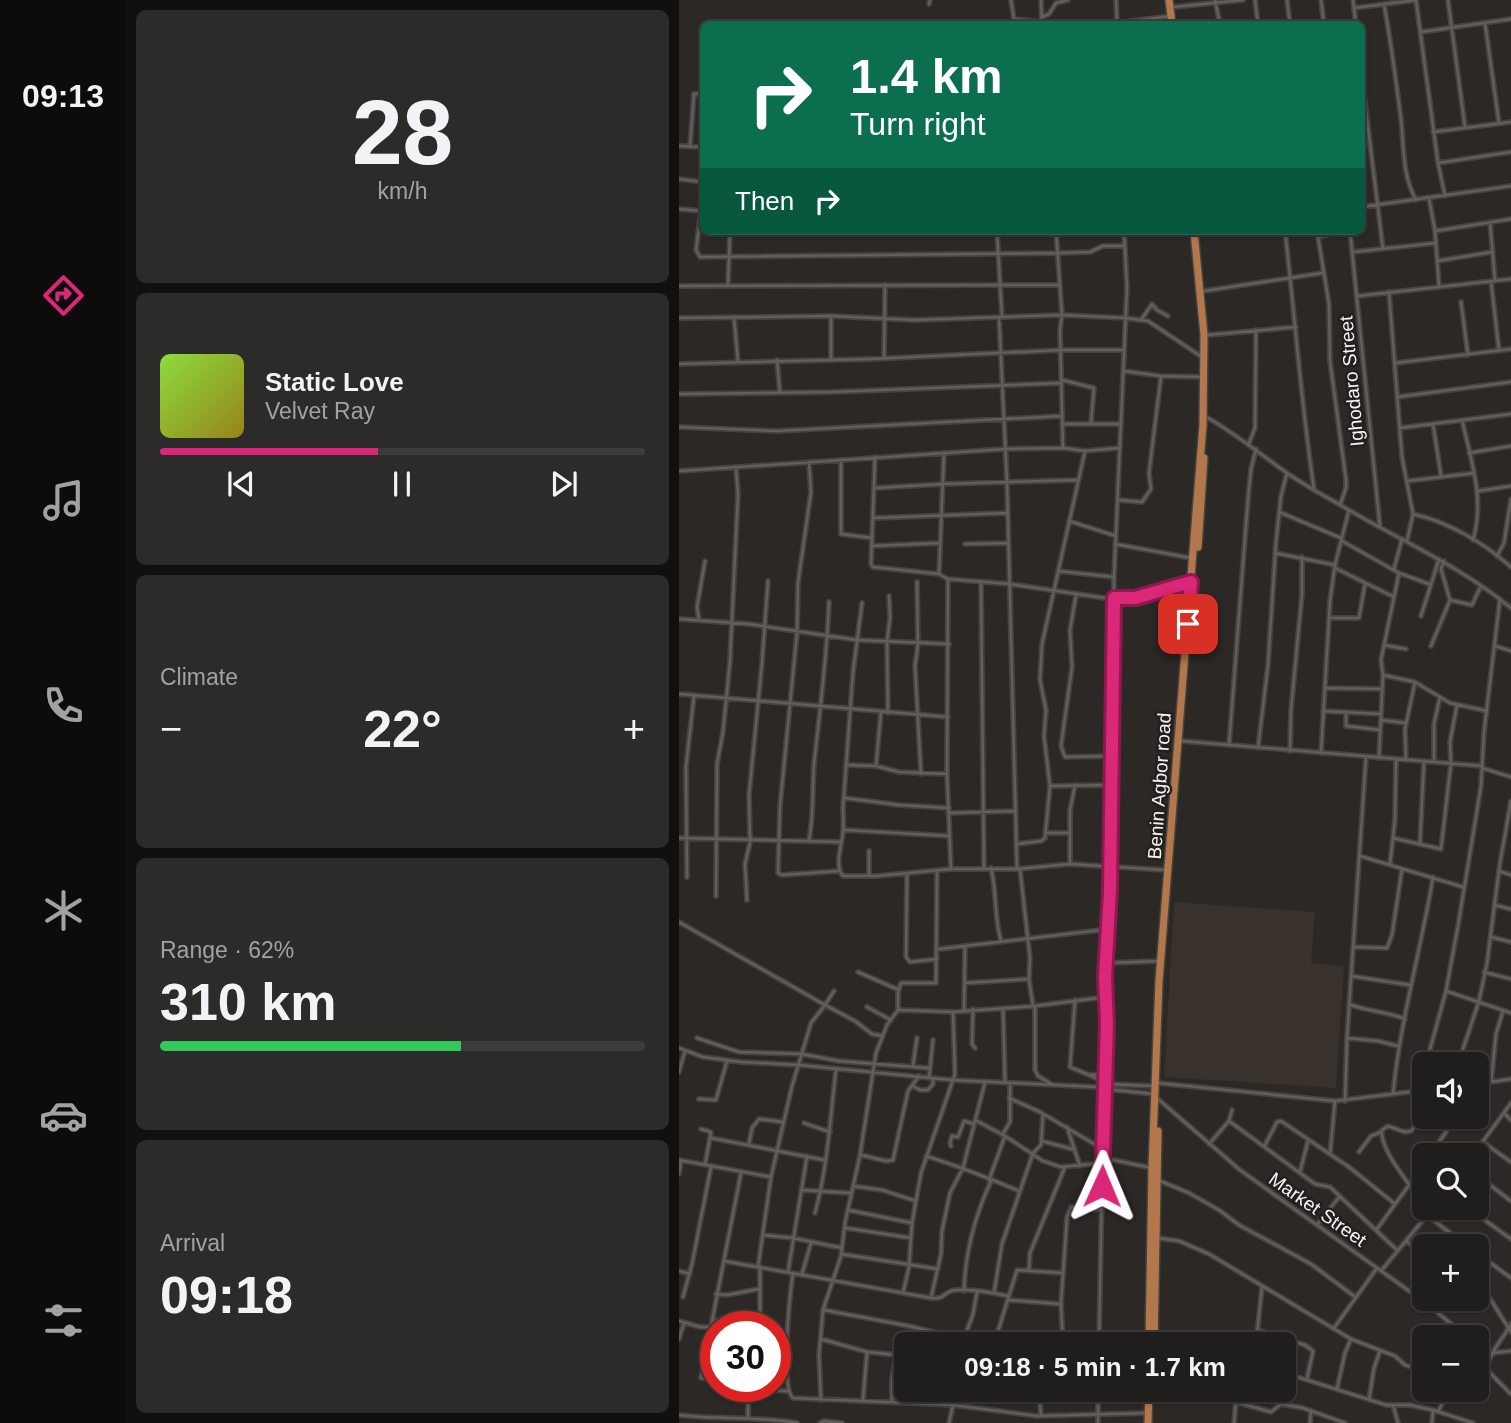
<!DOCTYPE html>
<html lang="en">
<head>
<meta charset="utf-8">
<style>
  body { margin:0; font-family:Arial,sans-serif; background:#2d2b29; color:#f1f3f6; height:100vh; display:flex; flex-direction:column; font-size:26px; white-space:nowrap }
  * { box-sizing:border-box; margin:0 }
  p { font-size:23px; color:#a2a2a3 }
  .icon { flex:none; width:38px; height:38px; fill:none; stroke:currentColor; stroke-width:2; stroke-linecap:round; stroke-linejoin:round }
  .map { position:relative; flex:1; overflow:hidden }
  .panel { display:flex; flex-direction:column; gap:10px; padding:10px; background:#12100f; width:553px }
  .panel>* { flex:none }
  .hud { position:absolute; left:21px; top:21px; width:665px; height:214px; border-radius:10px; box-shadow:0 2px 5px #0004,0 0 0 2px #3d3c3b; background:#0b6e4f; color:#fff; overflow:hidden }
  .controls { position:absolute; left:733px; top:1052px; display:grid; gap:14px }
  .controls a { display:grid; place-items:center; width:77px; height:77px; border-radius:10px; background:#201e1c; box-shadow:0 2px 5px #0004,0 0 0 2px #3d3c3b; font-size:35px }
  .speed { position:absolute; left:21px; top:1311px; display:flex; gap:14px; font-size:35px; font-weight:700; text-align:center }
  .speed>* { display:grid; place-content:center; width:91px; height:91px; border-radius:50%; background:#201e1c; box-shadow:0 2px 5px #0004,0 0 0 2px #3d3c3b; line-height:1 }
  .speed .limit { border:10px solid #d22; background:#fff; color:#111 }
  .pin { position:absolute; display:grid; place-items:center; width:60px; height:60px; color:#fff; margin:-30px; border-radius:14px; box-shadow:0 4px 10px #0006 }
  .me { position:absolute; width:77px; margin:-38px; rotate:1deg; stroke-linejoin:round; filter:drop-shadow(0 0 5px #0008) }
  .turn { display:flex; align-items:center; gap:24px; height:147px; padding:0 35px; font-size:32px }
  .turn .icon { width:91px; height:91px; stroke-width:2.5 }
  .turn b { display:block; font-size:49px; line-height:60px }
  .then { display:flex; align-items:center; height:66px; padding:0 35px; background:#0003; gap:14px; font-size:26px }
  .big { font-size:52px; font-weight:600; line-height:1.1 }
  .panel .widget { flex:1; display:flex; flex-direction:column; justify-content:center; gap:10px; min-width:0; padding:0 24px; border-radius:10px; background:#2d2b29 }
  .panel .dial { align-items:center; gap:0 }
  .dial b { font-size:91px; line-height:1 }
  .song { display:flex; align-items:center; gap:21px }
  .cover { width:84px; height:84px; border-radius:10px; background:linear-gradient(135deg,hsl(90 70% 55%),hsl(50 70% 35%)) }
  .played { height:7px; border-radius:4px; background:linear-gradient(90deg,#db2777 45%,#3d3c3b 45%) }
  .keys { display:flex; justify-content:space-around; direction:ltr }
  .heat { display:flex; justify-content:space-between; align-items:center; font-size:38px; direction:ltr }
  .charge { height:10px; border-radius:5px; background:linear-gradient(90deg,#34c759 62%,#3d3c3b 0) }
  .trip { position:absolute; left:215px; top:1332px; width:402px; height:70px; border-radius:10px; background:#201e1c; box-shadow:0 2px 5px #0004,0 0 0 2px #3d3c3b; font-weight:600; line-height:70px; text-align:center }
  main { display:flex; flex:1; min-height:0 }
  .tab-bar { display:flex; flex-direction:column; width:126px; justify-content:space-around; align-items:center; background:#0d0c0b; color:#a2a2a3 }
  .tab-bar .icon { width:49px; height:49px }
  .tab-bar .current { color:#db2777 }
  .tab-bar b { font-size:32px; color:#f1f3f6 }
  .map>svg:first-child { display:block }
  .built { fill:#39312b }
  .lines { fill:none; stroke-linecap:round; stroke-linejoin:round }
  .minor-casing { stroke:#464341; stroke-width:6 }
  .trunk-casing { stroke:#464341; stroke-width:10 }
  .minor { stroke:#615e5b; stroke-width:2.5 }
  .trunk { stroke:#b2784c; stroke-width:7 }
  .route-casing { stroke:#8e194d; stroke-width:18 }
  .route { stroke:#db2777; stroke-width:12 }
  .labels { text-anchor:middle; stroke-width:5; stroke-linejoin:round; paint-order:stroke }
  .street-label { font-size:19px; fill:#f6f4f2; stroke:#221f1d }
</style>
</head>
<body>
<main>
<nav class="tab-bar">
<b>09:13</b>
<svg class="icon current" aria-label="directions" viewBox="0 0 24 24"><path d="M12 3l9 9-9 9-9-9zM9 14v-3h6M13 9l2 2-2 2"/></svg>
<svg class="icon" aria-label="music" viewBox="0 0 24 24"><path d="M9 18V5l10-2v13"/><circle cx="6" cy="18" r="3"/><circle cx="16" cy="16" r="3"/></svg>
<svg class="icon" aria-label="phone" viewBox="0 0 24 24"><path d="M5 4h4l2 5-3 2q2 4 5 5l2-3 5 2v4C11 20 4 13 5 4z"/></svg>
<svg class="icon" aria-label="climate" viewBox="0 0 24 24"><path d="M12 3v18M4 7l16 10M4 17L20 7"/></svg>
<svg class="icon" aria-label="car" viewBox="0 0 24 24"><path d="M5 17H2v-5l4-1 3-4h7l3 4 3 1v5h-3M9 17h6M6 11h13"/><circle cx="7" cy="17" r="2"/><circle cx="17" cy="17" r="2"/></svg>
<svg class="icon" aria-label="filters" viewBox="0 0 24 24"><path d="M4 7h16M4 17h16"/><circle cx="9" cy="7" r="2"/><circle cx="15" cy="17" r="2"/></svg>
</nav>
<section class="panel">
<div class="widget dial"><b>28</b><p>km/h</p></div>
<div class="widget">
<div class="song"><i class="cover"></i><div><b>Static Love</b><p>Velvet Ray</p></div></div>
<div class="played"></div>
<div class="keys"><svg class="icon" aria-label="previous" viewBox="0 0 24 24"><path d="M18 5L8 12l10 7zM5 5v14"/></svg><svg class="icon" aria-label="pause" viewBox="0 0 24 24"><path d="M8 5v14M16 5v14"/></svg><svg class="icon" aria-label="next" viewBox="0 0 24 24"><path d="M6 5l10 7-10 7zM19 5v14"/></svg></div>
</div>
<div class="widget"><p>Climate</p>
<div class="heat"><a>−</a><b class="big">22°</b><a>+</a></div>
</div>
<div class="widget"><p>Range · 62%</p><b class="big">310 km</b><div class="charge"></div></div>
<div class="widget"><p>Arrival</p><b class="big">09:18</b></div>
</section>
<div class="map">
<svg width="832" height="1423" viewBox="0 0 832 1423">
  <rect width="100%" height="100%" fill="#2b2826"/>
  <path class="built" d="M495 902 636 912 632 963 665 966 657 1088 485 1077Z"/>
  <g class="lines">
    <g class="minor-casing">
      <path id="minor" d="M332 0 335 19 363 22
        M362 0 363 24
        M437 0 438 23 492 16
        M536 0 541 24
        M576 0 579 24
        M608 0 611 24
        M642 0 645 24
        M674 0 677 24
        M737 0 759 163 766 196
        M769 0 786 127
        M250 4 251 0
        M705 4C712 42 717 81 722 119 725 146 723 175 737 200
        M494 7 564 0
        M675 8 737 0
        M363 17 370 14 377 3 389 0
        M806 23 820 123
        M426 24H436
        M742 32 832 19
        M682 70 704 249
        M754 132 832 122
        M0 146 24 147
        M11 147 15 94H24
        M759 163 832 152
        M0 179 24 182
        M750 198 756 231 760 285
        M682 207 832 186
        M0 209 24 211
        M22 211 17 250 21 257 379 253 411 252 424 246H445
        M811 222 816 281
        M318 231 323 317
        M377 231 383 315 381 330 384 448
        M606 231C616 317 622 403 635 489
        M638 231 650 304 651 361 667 480V488L661 505
        M671 231 701 527
        M756 231 832 219
        M639 237 664 231
        M674 252 757 243
        M758 261 813 252
        M812 281 820 351
        M0 286 380 285
        M49 286 51 231
        M525 291 643 273
        M710 292 723 457 734 514 728 541
        M679 296 832 279
        M782 302 789 355
        M55 317 59 362
        M320 317 328 482 338 869
        M0 318 152 316 235 320 383 315 447 318 469 321 523 357
        M462 320 473 304 478 310 489 316
        M529 335 617 327
        M205 358 206 285
        M152 359V316
        M98 360 101 393
        M717 363 832 349
        M0 364 192 359 382 350H444
        M445 371 482 376 522 377
        M383 380 415 388 412 423
        M0 394 152 392 383 383
        M718 397 832 382
        M529 418C557 434 581 454 608 473 625 485 644 495 663 506 720 540 780 565 832 608
        M783 420C792 460 806 499 794 540
        M383 424H442
        M754 424 762 476
        M0 427 98 431 383 416
        M721 428 832 414
        M570 443 576 428 577 330
        M790 453 832 446
        M196 457 192 564 194 567 260 574 269 579 331 584 439 600 456 598 509 583
        M162 460V534L193 538
        M130 462 132 492 119 583 118 633 101 806 99 873 103 875 160 871
        M0 471 326 449 384 448 406 451 440 448
        M729 481 795 473
        M196 488 264 484 398 480
        M799 491 832 486
        M440 500 463 502 472 489 470 473 482 376
        M600 512 662 538
        M734 514C770 522 805 543 832 567
        M195 518 328 513
        M390 521 437 536
        M663 541 720 573 702 660 704 675 700 758
        M286 544 329 543
        M436 544 512 558
        M193 546 261 543
        M596 553 656 565
        M818 556 825 543 832 499
        M656 568 715 597
        M715 569 723 539
        M379 571 435 577
        M720 573 750 584
        M260 574 265 453
        M269 579 268 774 272 869
        M238 582 239 644 236 666 242 774
        M302 582 305 868
        M397 595 391 630 393 667 382 746 386 757 431 756
        M771 600 793 605 801 588
        M183 603 174 672 164 808C164 816 165 824 164 832 163 845 155 865 164 876H198L272 869H338L391 864 486 870
        M742 616 760 559
        M651 618H680L686 584
        M0 619 70 624 178 640 270 644
        M20 620 18 607 26 561
        M705 645 727 649
        M752 646 771 600 762 569 765 561
        M816 646 832 651
        M704 675 736 682 771 703 808 711
        M647 688 703 689
        M0 694 269 717
        M644 711 702 714
        M209 713 208 642 211 618 210 596
        M667 715V726L701 730
        M702 720 727 723
        M503 741 803 766
        M550 745 569 499 572 469 577 449
        M579 748 589 665 597 542 602 496 608 473
        M611 751 612 710 623 594V557
        M642 753 651 601 656 565 670 510
        M727 760 726 729 736 682
        M755 762V724L761 697
        M169 765 197 766 220 772 268 774
        M197 766 202 712
        M803 768 832 777
        M372 786 431 785
        M166 798 220 805 270 808
        M270 813 337 811
        M166 830 271 836
        M367 833H391
        M0 838 161 842
        M714 838 762 849 772 763 771 742 778 705
        M71 839 70 795 83 663 89 581
        M130 840C135 815 133 790 135 764 141 710 148 657 150 602
        M741 842 745 761
        M338 844 362 841 366 838 371 786 365 736 367 710 361 680 363 644 406 451
        M681 856 784 887
        M391 864V810L396 785
        M711 864 716 819 717 759
        M312 868C318 892 315 918 322 941
        M341 869 351 958 350 979 354 1006
        M820 871 832 875
        M228 875 227 957 231 962 258 959
        M190 876V851
        M8 877 7 767 15 696
        M37 896 38 764 44 732 51 661 59 494 57 467
        M68 900 66 864 72 838
        M815 905 832 909
        M0 922 146 1005 132 1023 113 1086 92 1177 79 1267
        M812 937 832 942
        M674 947 708 948 713 935 723 869
        M260 949 430 929
        M428 963 481 961
        M179 972 220 990
        M805 972 832 979
        M672 976 731 985
        M286 983 350 979
        M155 991 146 1005 176 1021 193 1034 204 1036
        M767 991 832 1013
        M396 1000 391 1067 410 1075 427 1074
        M670 1004C689 1012 707 1011 726 1019
        M356 1006V1070L359 1076 374 1085
        M188 1007 212 1020
        M324 1008 326 1082
        M294 1009 293 1044 296 1048
        M220 1010 274 1012 356 1006 426 997
        M285 1010 286 947
        M18 1038 60 1052 123 1054 160 1061 249 1068
        M668 1038 699 1041 719 1046
        M0 1048 24 1057 62 1062 120 1065 273 1080 418 1087 426 1084 475 1086
        M747 1064 767 991 779 926 802 786 805 732 821 599
        M779 1064 800 1001 808 963 821 863 832 801
        M234 1065 238 1038
        M0 1072 6 1051
        M410 1075 426 1082
        M250 1078 254 1040
        M812 1082 817 1034 824 1011
        M479 1083 656 1101 746 1090
        M798 1084 832 1079
        M234 1086 241 1090H249L254 1084V1080
        M426 1089 475 1094
        M745 1090 746 1070
        M714 1094C721 1021 742 950 754 877
        M330 1098 361 1112 422 1148
        M20 1099 37 1100 48 1061
        M479 1099 561 1170 747 1303 788 1337
        M666 1101 668 1038 687 757
        M746 1113 732 1131 726 1132 709 1126 703 1130C700 1150 734 1188 746 1206
        M825 1113 832 1120
        M296 1120 326 1136 364 1161 382 1167 423 1163
        M550 1121 636 1184 651 1187 719 1251
        M125 1123 151 1132
        M388 1127 401 1166
        M22 1129 32 1132 26 1165
        M324 1134 331 1122V1083
        M32 1138 145 1160
        M363 1141 393 1149
        M804 1142 832 1162
        M70 1144 73 1128 80 1119 104 1122
        M530 1144 550 1121 553 1110
        M586 1145 598 1122 602 1121 670 1167 716 1204
        M272 1146 271 1143 273 1136 279 1137 285 1121 295 1124
        M680 1152 692 1136 702 1132
        M651 1154 656 1101
        M182 1155 207 1161 214 1160 229 1091 240 1076
        M751 1155 778 1116
        M794 1155 832 1103
        M247 1156C279 1166 310 1178 340 1191
        M425 1158 473 1168
        M0 1160 92 1177
        M621 1172 629 1141
        M0 1174 2 1160
        M798 1175 832 1201
        M310 1180 326 1136
        M479 1180 510 1193 540 1210 560 1225 632 1264 675 1296
        M174 1186 203 1190 237 1201
        M122 1190 171 1193
        M789 1208 832 1239
        M169 1210 233 1223
        M136 1213C149 1166 151 1118 157 1070
        M749 1216 788 1246
        M638 1225 661 1196
        M167 1228 232 1238
        M698 1229 746 1163
        M84 1235 114 1238 163 1248
        M479 1238 500 1241 530 1254 672 1339 716 1356 726 1365 738 1369 746 1378
        M727 1241 746 1254
        M798 1253 832 1278
        M162 1254 259 1269
        M45 1261 252 1298C266 1299 262 1295 272 1291 285 1287 315 1293 329 1296
        M81 1267V1326
        M350 1269 351 1253 386 1167
        M0 1271 11 1274
        M702 1271 754 1208
        M109 1272 128 1156
        M114 1273C111 1293 101 1386 114 1398L274 1405 358 1416 469 1413
        M123 1274 132 1243
        M285 1291C286 1253 296 1216 312 1181
        M798 1291 810 1297 832 1332
        M224 1293 230 1267 233 1223 242 1173 276 1074 274 1012
        M315 1293 323 1244 354 1153 362 1145 364 1114
        M37 1294 48 1295 80 1289
        M4 1297 13 1264 32 1167
        M252 1298 262 1254 263 1231 271 1193 284 1168 306 1082
        M329 1300 382 1304
        M145 1310 230 1326 303 1344
        M33 1320H89
        M0 1321 21 1327H31
        M832 1324C824 1339 809 1354 808 1370L832 1394
        M655 1328 698 1268
        M579 1330 626 1345 634 1351 628 1379
        M477 1332 514 1344
        M0 1339 5 1323
        M142 1339 188 1352 228 1356
        M285 1339 294 1314 298 1292
        M315 1344 338 1270 383 1273
        M354 1344 356 1337H384
        M384 1344 382 1304 388 1217 392 1207 423 1210
        M420 1344 424 1128 428 1023 426 977 431 891 435 577 448 287 445 231
        M577 1344 583 1287
        M798 1348 810 1360
        M26 1352H37
        M814 1353 832 1351
        M606 1373 707 1405H731L754 1410 794 1423
        M37 1380 22 1378 62 1173
        M69 1389 109 1391
        M658 1389 666 1353 672 1339
        M360 1390 362 1416
        M791 1390 806 1391
        M142 1400 140 1355 144 1310 162 1256 166 1223 181 1155 197 1053 208 1025 219 1010V992L222 983H257L258 871
        M184 1400 188 1352
        M690 1400 695 1368 701 1351
        M213 1401V1379L217 1356
        M557 1402 592 1412 602 1404 624 1408 666 1423
        M243 1403V1390
        M714 1405 719 1423
        M759 1412 767 1395 761 1390
        M0 1415C40 1420 79 1416 118 1423
        M69 1418V1386
        M141 1423 145 1421 163 1423
        M270 1423 274 1405
        M419 1423V1390
        M555 1423 558 1390
        M631 1423 632 1411
        M753 1423 754 1410"/>
    </g>
    <g class="trunk-casing">
      <path id="trunk" d="M490 0 493 24
        M519 547 525 458
        M470 1344 473 1168 480 981 524 425 525 335 515 231
        M475 1344 479 1131
        M469 1423 470 1390"/>
    </g>
    <use href="#minor" class="minor"/>
    <use href="#trunk" class="trunk"/>
  </g>
  <g class="lines">
    <g class="route-casing">
      <path id="route" d="M423 1186 428 1023 426 977 431 891 435 598H456L512 582 509 624"/>
    </g>
    <use href="#route" class="route"/>
  </g>
  <g class="labels">
    <g class="street-label">
      <text transform="translate(672 381) rotate(-95)" y="7">Ighodaro Street</text>
      <text transform="translate(480 786) rotate(-86)" y="7">Benin Agbor road</text>
      <text transform="translate(639 1209) rotate(35)" y="7">Market Street</text>
    </g>
  </g>
</svg>
<div class="controls">
<a><svg class="icon" aria-label="sound" viewBox="0 0 24 24"><path d="M4 9h4l5-4v14l-5-4H4zM17 9q2 3 0 6"/></svg></a>
<a><svg class="icon" aria-label="search" viewBox="0 0 24 24"><circle cx="10" cy="10" r="6"/><path d="M15 15l6 6"/></svg></a>
<a>+</a>
<a>−</a>
</div>
<div class="speed"><div class="limit">30</div></div>
<div class="pin" style="left:509px;top:624px;background:#d93025"><svg class="icon" aria-label="arrive" viewBox="0 0 24 24"><path d="M6 21V4h12l-3 4 3 4H6"/></svg></div>
<svg class="me" style="left:423px;top:1186px" viewBox="-20 -20 40 40"><path d="M0-17L14 15 0 8-14 15z" fill="#db2777" stroke="#fff" stroke-width="4"/></svg>
<div class="trip">09:18 · 5 min · 1.7 km</div>
<div class="hud">
<div class="turn"><svg class="icon" aria-label="right" viewBox="0 0 24 24"><path d="M7 20v-9h11M14 6l5 5-5 5"/></svg><div><b>1.4 km</b>Turn right</div></div>
<div class="then">Then<svg class="icon" aria-label="right" viewBox="0 0 24 24"><path d="M7 20v-9h11M14 6l5 5-5 5"/></svg></div>
</div>
</div>
</main>
</body>
</html>
